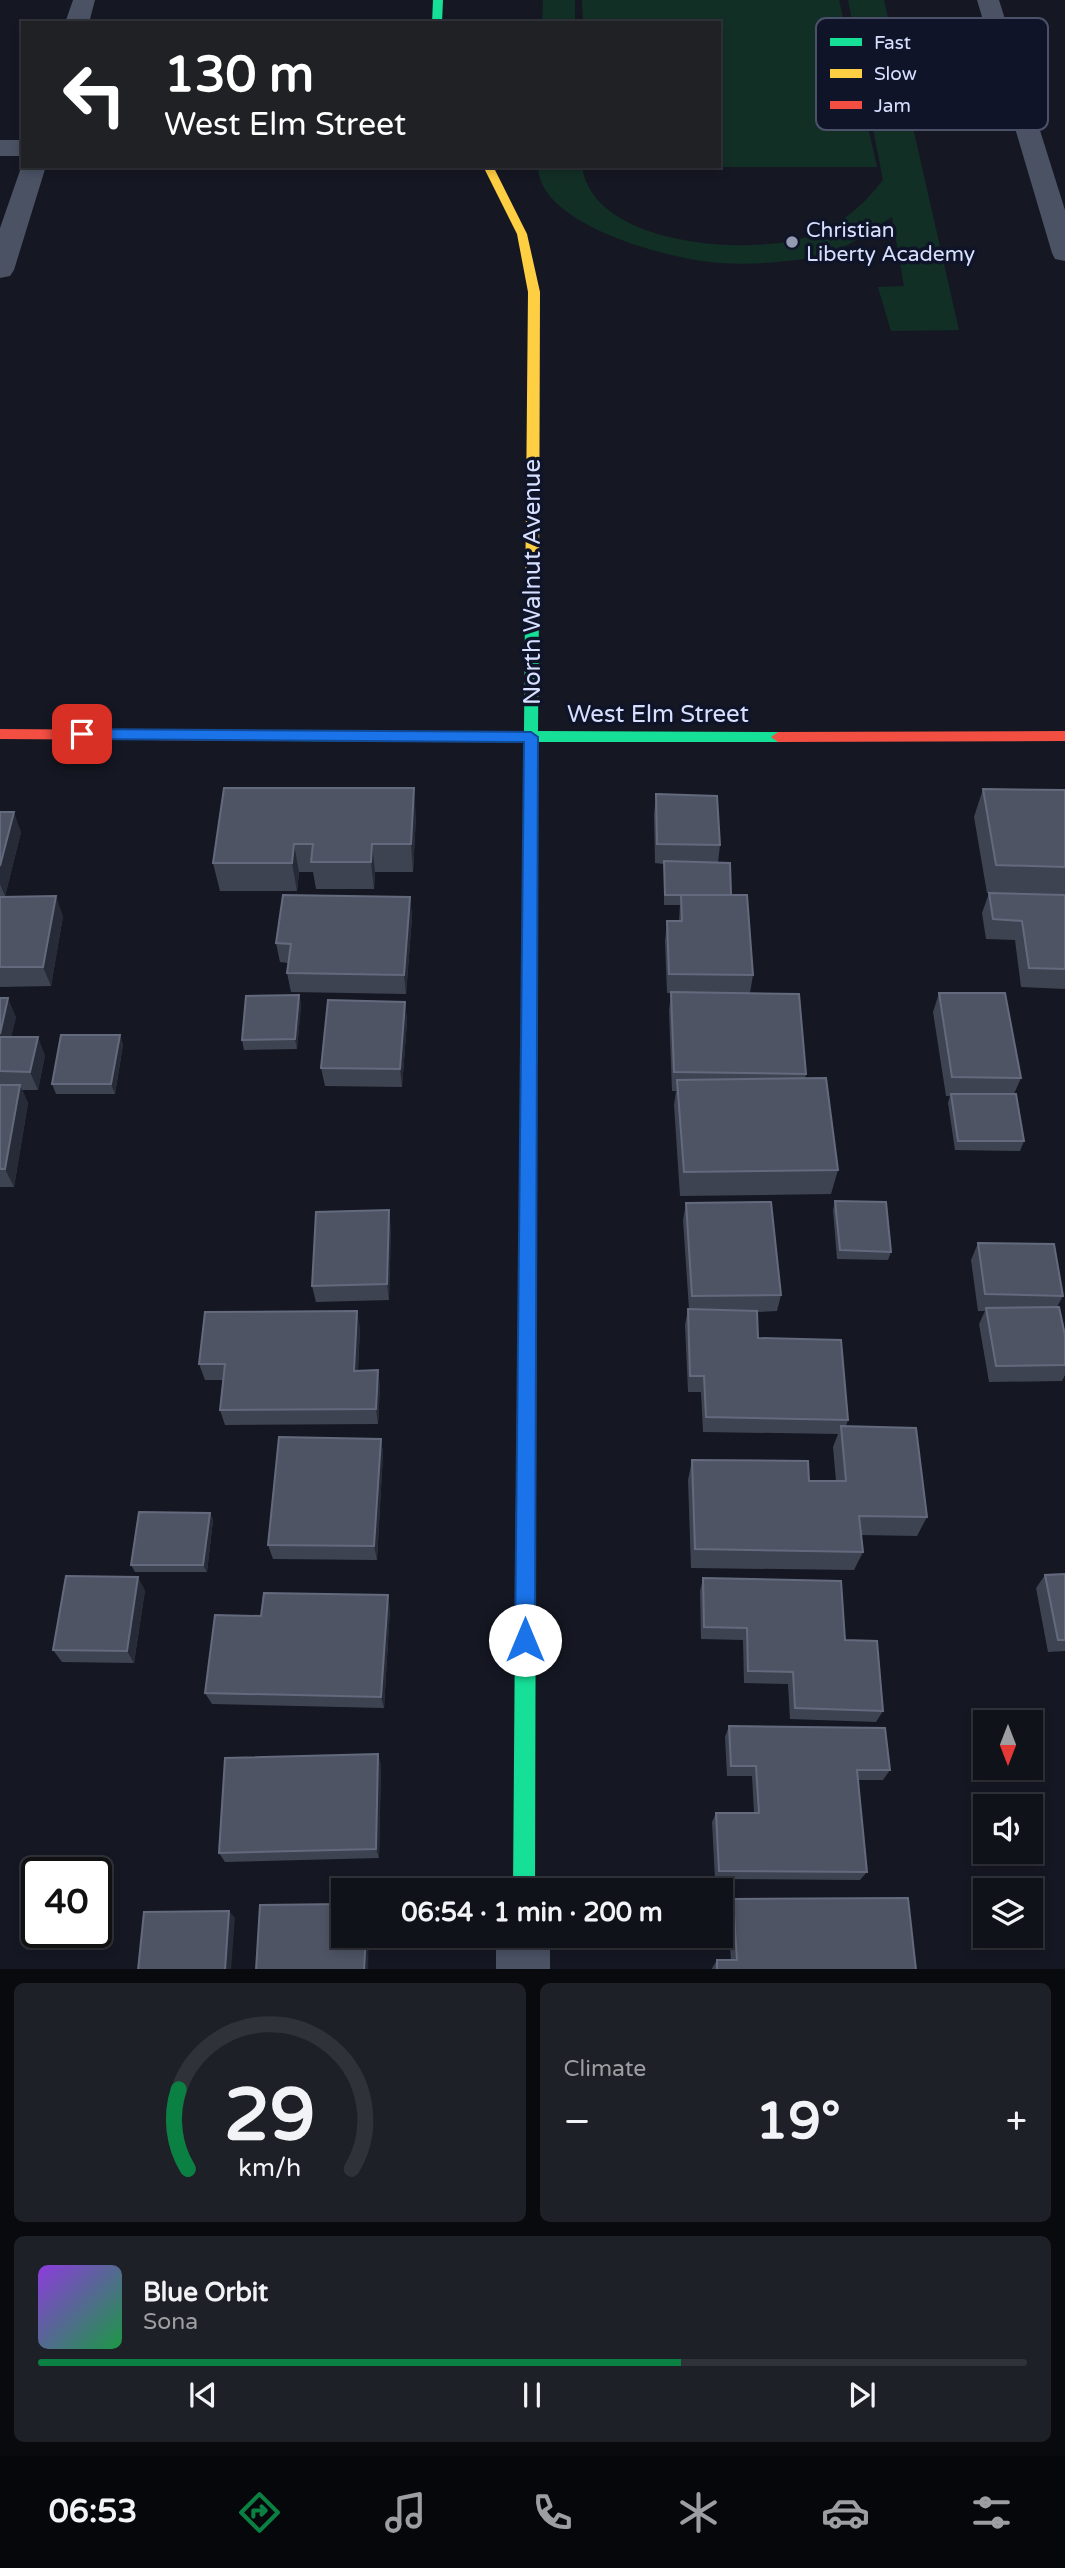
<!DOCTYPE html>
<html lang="en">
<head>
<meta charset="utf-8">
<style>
  body { margin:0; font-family:"Varela Round",sans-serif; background:#1e2027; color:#f1f3f6; height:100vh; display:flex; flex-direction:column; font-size:26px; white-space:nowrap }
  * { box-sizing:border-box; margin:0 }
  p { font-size:23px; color:#9c9ea2 }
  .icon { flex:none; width:38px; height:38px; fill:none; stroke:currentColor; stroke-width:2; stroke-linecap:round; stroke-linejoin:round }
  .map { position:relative; height:1969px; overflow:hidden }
  .panel { display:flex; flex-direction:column; gap:14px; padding:14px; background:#090a0e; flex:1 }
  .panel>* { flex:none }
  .top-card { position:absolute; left:21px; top:21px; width:700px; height:147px; border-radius:0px; box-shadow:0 4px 10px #0003,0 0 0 2px #303239; background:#202124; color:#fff; overflow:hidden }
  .needle { width:46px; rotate:180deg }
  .controls { position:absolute; left:973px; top:1710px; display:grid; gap:14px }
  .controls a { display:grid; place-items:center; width:70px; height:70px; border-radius:0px; background:#10121a; box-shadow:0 4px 10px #0003,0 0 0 2px #303239; font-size:35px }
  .speed { position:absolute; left:21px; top:1857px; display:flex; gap:14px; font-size:35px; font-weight:700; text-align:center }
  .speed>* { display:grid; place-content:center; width:91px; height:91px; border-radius:50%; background:#10121a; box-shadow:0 4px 10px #0003,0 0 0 2px #303239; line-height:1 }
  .speed .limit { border:4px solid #111; border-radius:10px; background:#fff; color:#111 }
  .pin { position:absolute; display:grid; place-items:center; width:60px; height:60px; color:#fff; margin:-30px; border-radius:14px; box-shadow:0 4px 10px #0006 }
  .me { position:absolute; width:77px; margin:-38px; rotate:0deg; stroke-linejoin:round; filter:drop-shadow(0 0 5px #0008) }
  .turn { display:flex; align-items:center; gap:24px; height:147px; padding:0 28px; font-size:32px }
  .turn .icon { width:91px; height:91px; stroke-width:2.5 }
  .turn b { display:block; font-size:49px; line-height:60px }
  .big { font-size:52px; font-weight:700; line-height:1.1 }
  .panel .tile { flex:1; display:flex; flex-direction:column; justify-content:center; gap:10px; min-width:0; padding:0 24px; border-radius:10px; background:#1e2027 }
  .panel .dial { align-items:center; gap:0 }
  .dial svg { height:182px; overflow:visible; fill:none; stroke:#303239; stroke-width:7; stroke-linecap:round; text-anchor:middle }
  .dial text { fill:#f1f3f6; stroke:none }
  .song { display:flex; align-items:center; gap:21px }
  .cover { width:84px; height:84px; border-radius:10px; background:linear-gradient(135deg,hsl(270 70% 55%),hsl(140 70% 35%)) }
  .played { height:7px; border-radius:4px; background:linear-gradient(90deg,#0b8043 65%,#303239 65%) }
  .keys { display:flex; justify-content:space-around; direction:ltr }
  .heat { display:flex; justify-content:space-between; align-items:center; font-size:38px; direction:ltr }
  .panel .tiles { flex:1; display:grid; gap:14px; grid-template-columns:1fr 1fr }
  .tile:last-child { grid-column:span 2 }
  .trip { position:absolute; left:331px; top:1878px; width:402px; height:70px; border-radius:0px; background:#10121a; box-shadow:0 4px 10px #0003,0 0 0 2px #303239; font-weight:700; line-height:70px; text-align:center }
  .tabs { display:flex; height:112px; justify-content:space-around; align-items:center; background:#06070a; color:#9c9ea2 }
  .tabs .icon { width:49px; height:49px }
  .tabs .selected { color:#0b8043 }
  .tabs b { font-size:32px; color:#f1f3f6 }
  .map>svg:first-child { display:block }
  .green { fill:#122f26 }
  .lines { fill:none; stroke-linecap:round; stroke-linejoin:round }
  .street { fill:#4a5264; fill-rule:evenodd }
  .fast { fill:#16e098; fill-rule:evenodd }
  .slow { fill:#ffcf43; fill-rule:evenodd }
  .jam { fill:#f24e42; fill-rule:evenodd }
  .wall { fill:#3e4352 }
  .shaded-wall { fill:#272b37 }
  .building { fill:#4f5465; stroke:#646a7d; stroke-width:2 }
  .route { fill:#1a73e8; stroke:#114b97; stroke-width:2 }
  .poi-dot { fill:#939ab2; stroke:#0f1429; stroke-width:2.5 }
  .labels { text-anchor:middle; stroke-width:7; stroke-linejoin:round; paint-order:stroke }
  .far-poi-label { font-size:21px; fill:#d7e0ff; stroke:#0f1429; text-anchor:start }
  .street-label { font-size:24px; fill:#d7e0ff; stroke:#0f1429 }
  .key { fill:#0f1429; stroke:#4b5169; stroke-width:2 }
  .key-label { font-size:19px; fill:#d7e0ff }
</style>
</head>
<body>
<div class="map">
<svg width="1065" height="1970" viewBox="0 0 1065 1970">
  <rect width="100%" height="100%" fill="#151823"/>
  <path class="green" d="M543 0H575V23H542Z
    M582 0H839L877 167H593L719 166V23H583Z
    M848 0H884L959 330 891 331 878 287 904 286 892 217C869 231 843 252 816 257 786 262 752 265 720 263 673 260 538 226 538 166H582C592 246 748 256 807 237 839 227 863 206 883 180Z"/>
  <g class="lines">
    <path class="street" d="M73 0H95L89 23H65Z
      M977 0H999L1065 210V261L1055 259 1052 253Z
      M0 140H23V156H0Z
      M23 162V166H46L14 270 10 276 0 278V228Z
      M496 1936H550V1970H496Z"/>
    <path class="fast" d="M433 0H443L442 23H432Z
      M532 602 539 607 538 731 778 732 785 737 778 742H538L537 1062 535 1067 529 1069 523 1067 521 1062 524 742 290 741 283 736 290 731H524L525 607Z
      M526 1484 533 1486 536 1493 535 1890H513L516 1493 519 1486Z"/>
    <path class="slow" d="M483 166H493L527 234 540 292 539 607 532 612 525 607 528 292 517 234Z"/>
    <path class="jam" d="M0 729 290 731 297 736 290 741 0 739Z
      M1065 731V741L778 742 771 737 778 732Z
      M529 1055 535 1057 537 1062 536 1493 533 1500 526 1502 519 1500 516 1493 521 1062 523 1057Z"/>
  </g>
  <path class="wall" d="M983 789 1065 790V989L1021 987 1015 940 986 939 982 913 989 893H987L974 817Z
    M656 794 720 845 718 863 731 895 753 975 750 993 806 1074 805 1079 838 1170 831 1194 680 1196 674 1105 676 1091H672L669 1011 671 993H667L665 941 667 921H679L680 905H664V864L655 863 654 815Z
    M0 812 21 832 5 896H0Z
    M416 816 413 872H375L374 889H316L313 872H299L297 891H220L213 863Z
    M0 897 63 916 51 986 0 987Z
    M410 897 412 917 406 994 291 992 287 973 288 963 280 962 276 943Z
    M939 993 1021 1078 1014 1094 1024 1141 1020 1151 955 1150 948 1103 950 1096H946L933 1012Z
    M299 995 301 1005 297 1049 244 1050 242 1040Z
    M0 998 16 1017 11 1037 45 1055 38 1090H22L28 1103 14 1187H0Z
    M405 1002 407 1021 402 1087 325 1086 321 1068Z
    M120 1035 123 1045 115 1094H56L52 1084Z
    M835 1201 891 1252 888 1260 837 1259 833 1210Z
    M686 1203 781 1295 777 1311 757 1312 758 1338 848 1420 846 1426 927 1517 917 1536 861 1535 863 1552 854 1570 691 1568 688 1480 692 1460 809 1481H836L833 1447 838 1434 703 1432 701 1392H688L685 1325 688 1309H689L683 1220Z
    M391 1227 389 1300 316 1302 312 1286Z
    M978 1243 1063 1296 1057 1307 1065 1335V1375L1062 1381 989 1382 979 1324 985 1311H978L971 1260Z
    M360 1327 358 1371 380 1385 378 1424 225 1425 220 1410 223 1380H205L199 1364Z
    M381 1439 383 1453 377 1560 273 1559 268 1545Z
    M210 1513 213 1520 207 1572H135L131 1565Z
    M1065 1574V1651L1048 1652 1036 1588 1045 1575Z
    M703 1578 845 1640 883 1711 876 1722 790 1719 788 1684 744 1683 743 1640 701 1639 700 1591Z
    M145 1590 134 1663 62 1662 53 1650Z
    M390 1608 384 1708 212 1704 205 1693 261 1616Z
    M729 1726 890 1770 883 1780H858L867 1872 860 1880 715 1879 712 1822 716 1813H754L752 1776H727L725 1737Z
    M381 1764 379 1858 225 1862 219 1853Z
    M733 1899 916 1970H711L717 1960H731L727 1910Z"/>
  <path class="shaded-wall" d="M414 788 416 816 413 872 411 844Z
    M14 812 21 832 5 896 0 884V866Z
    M294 844 299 872 297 891 292 863Z
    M372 844 375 872 374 889 371 862Z
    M56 896 63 916 51 986 43 967Z
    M410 897 412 917 406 994 404 975Z
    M299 995 301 1005 297 1049 295 1039Z
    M8 998 16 1017 7 1055 0 1038V1034Z
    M405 1002 407 1021 402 1087 400 1069Z
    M120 1035 123 1045 115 1094 111 1084Z
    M38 1037 45 1055 38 1090 30 1072Z
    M20 1085 28 1103 14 1187 5 1169Z
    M389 1210 391 1227 389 1300 387 1284Z
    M357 1311 360 1327 357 1386 354 1371Z
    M378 1370 380 1385 378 1424 376 1409Z
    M381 1439 383 1453 377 1560 374 1546Z
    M210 1513 213 1520 207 1572 203 1565Z
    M138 1577 145 1590 134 1663 127 1651Z
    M388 1595 390 1608 384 1708 381 1697Z
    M378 1754 381 1764 379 1858 376 1849Z
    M229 1911 235 1918 231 1970H225Z
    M366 1936H369L368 1970H364Z"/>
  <path class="building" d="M224 788H414L411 844H372L371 862H311L313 844H294L292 863H213Z
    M983 789 1065 790V867L996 865Z
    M656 794 717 796 720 845 657 844Z
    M0 812H14L0 866Z
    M664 861 730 863 731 895H665Z
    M989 893 1065 895V969L1029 968 1022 921 993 919Z
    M283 895 410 897 404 975 287 973 291 944 276 943Z
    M681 895H747L753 975 669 974 667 921H682Z
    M56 896 43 967H0V897Z
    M671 992 799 994 806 1074 674 1072Z
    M939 993H1005L1021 1078 952 1077Z
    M299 995 295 1039 242 1040 246 996Z
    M0 998H8L0 1034Z
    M328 1000 405 1002 400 1069 321 1068Z
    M61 1035H120L111 1084H52Z
    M0 1037H38L30 1072 0 1071Z
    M826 1078 838 1170 684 1172 677 1080Z
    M0 1085H20L5 1169H0Z
    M951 1094H1016L1024 1141H958Z
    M835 1201 886 1202 891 1252 840 1250Z
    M771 1202 781 1295 692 1296 686 1203Z
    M389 1210 387 1284 312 1286 316 1212Z
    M978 1243 1054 1244 1063 1296 985 1294Z
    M1059 1307 1065 1335V1365L996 1366 986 1308Z
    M688 1309 757 1311 758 1338 841 1340 848 1420 706 1417 704 1376H690Z
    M357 1311 354 1371 378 1370 376 1409 220 1410 225 1364H199L205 1312Z
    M841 1426 916 1428 927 1517 859 1516 863 1552 695 1549 692 1460 808 1461 809 1481H846Z
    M279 1437 381 1439 374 1546 268 1545Z
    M139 1512 210 1513 203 1565H131Z
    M1065 1574V1640H1058L1045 1575Z
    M66 1576 138 1577 127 1651 53 1650Z
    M703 1578 841 1581 845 1640 877 1641 883 1711 795 1708 793 1672 748 1671 747 1628 704 1627Z
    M264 1593 388 1595 381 1697 205 1693 215 1615 261 1616Z
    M729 1726 885 1728 890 1770H857L867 1872 719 1871 716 1813H759L756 1766H731Z
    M378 1754 376 1849 219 1853 225 1758Z
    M908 1898 916 1970H717V1960H737L733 1899Z
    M343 1904V1936H366L364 1970H256L260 1905Z
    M229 1911 225 1970H138L144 1912Z"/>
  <path class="route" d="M82 729 531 732 538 737 535 1640 532 1647 525 1650 518 1647 515 1640 524 742 82 739 75 734Z"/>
  <circle class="poi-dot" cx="792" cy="242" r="7"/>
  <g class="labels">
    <g class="far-poi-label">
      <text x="806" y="237">Christian<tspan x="806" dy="24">Liberty Academy</tspan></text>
    </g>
    <g class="street-label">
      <text transform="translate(532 582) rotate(-90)" y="8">North Walnut Avenue</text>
      <text x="658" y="722">West Elm Street</text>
    </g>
  </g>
  <rect x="816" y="18" width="232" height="112" rx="10" class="key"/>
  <rect x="830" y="38" width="32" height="8" fill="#16e098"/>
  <rect x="830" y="69" width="32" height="9" fill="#ffcf43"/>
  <rect x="830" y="101" width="32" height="8" fill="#f24e42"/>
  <g class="key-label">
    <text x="874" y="49">Fast</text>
    <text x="874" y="80">Slow</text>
    <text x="874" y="112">Jam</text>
  </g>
</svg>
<div class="controls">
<a><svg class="needle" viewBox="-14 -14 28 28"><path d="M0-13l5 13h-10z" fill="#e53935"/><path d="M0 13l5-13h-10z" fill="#9c9ea2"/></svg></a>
<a><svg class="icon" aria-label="sound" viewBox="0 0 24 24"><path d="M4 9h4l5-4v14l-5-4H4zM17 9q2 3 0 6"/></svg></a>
<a><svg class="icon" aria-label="layers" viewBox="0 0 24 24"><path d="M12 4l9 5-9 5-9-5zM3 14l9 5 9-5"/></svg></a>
</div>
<div class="speed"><div class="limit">40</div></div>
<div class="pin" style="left:82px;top:734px;background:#d93025"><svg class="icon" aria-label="arrive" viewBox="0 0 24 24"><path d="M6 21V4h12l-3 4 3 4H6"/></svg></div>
<svg class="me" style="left:525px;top:1640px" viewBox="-20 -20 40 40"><circle r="19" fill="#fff"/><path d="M0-13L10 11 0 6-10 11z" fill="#1a73e8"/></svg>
<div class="trip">06:54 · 1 min · 200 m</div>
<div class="top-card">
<div class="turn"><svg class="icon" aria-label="left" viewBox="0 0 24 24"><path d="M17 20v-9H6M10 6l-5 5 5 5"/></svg><div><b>130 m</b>West Elm Street</div></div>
</div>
</div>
<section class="panel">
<div class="tiles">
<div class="tile dial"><svg viewBox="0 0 100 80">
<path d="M14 69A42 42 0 1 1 86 69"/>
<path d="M14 69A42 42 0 0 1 10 34" stroke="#0b8043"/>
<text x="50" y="56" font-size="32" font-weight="700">29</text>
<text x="50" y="72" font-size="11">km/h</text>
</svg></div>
<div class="tile"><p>Climate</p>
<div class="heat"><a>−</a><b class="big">19°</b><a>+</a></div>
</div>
<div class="tile">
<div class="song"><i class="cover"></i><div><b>Blue Orbit</b><p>Sona</p></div></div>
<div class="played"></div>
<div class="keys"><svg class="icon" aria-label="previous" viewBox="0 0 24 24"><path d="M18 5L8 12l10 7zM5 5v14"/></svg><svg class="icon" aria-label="pause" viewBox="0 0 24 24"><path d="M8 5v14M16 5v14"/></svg><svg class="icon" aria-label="next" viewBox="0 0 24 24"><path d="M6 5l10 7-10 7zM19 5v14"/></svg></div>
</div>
</div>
</section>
<nav class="tabs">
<b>06:53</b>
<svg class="icon selected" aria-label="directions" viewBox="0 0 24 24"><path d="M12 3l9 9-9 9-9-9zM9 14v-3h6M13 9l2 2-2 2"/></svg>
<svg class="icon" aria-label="music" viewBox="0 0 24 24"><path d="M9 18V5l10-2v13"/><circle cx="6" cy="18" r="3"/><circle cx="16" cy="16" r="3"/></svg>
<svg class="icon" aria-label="phone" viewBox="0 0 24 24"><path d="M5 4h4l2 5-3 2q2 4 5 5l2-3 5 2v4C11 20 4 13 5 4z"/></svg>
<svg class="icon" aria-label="climate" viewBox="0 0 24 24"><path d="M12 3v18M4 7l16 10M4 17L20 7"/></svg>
<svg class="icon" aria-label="car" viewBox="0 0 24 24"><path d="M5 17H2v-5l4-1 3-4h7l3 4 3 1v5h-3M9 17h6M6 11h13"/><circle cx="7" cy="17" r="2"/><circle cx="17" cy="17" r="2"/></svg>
<svg class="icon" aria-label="filters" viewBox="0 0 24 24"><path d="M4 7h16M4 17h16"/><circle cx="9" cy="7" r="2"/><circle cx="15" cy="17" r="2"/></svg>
</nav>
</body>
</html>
